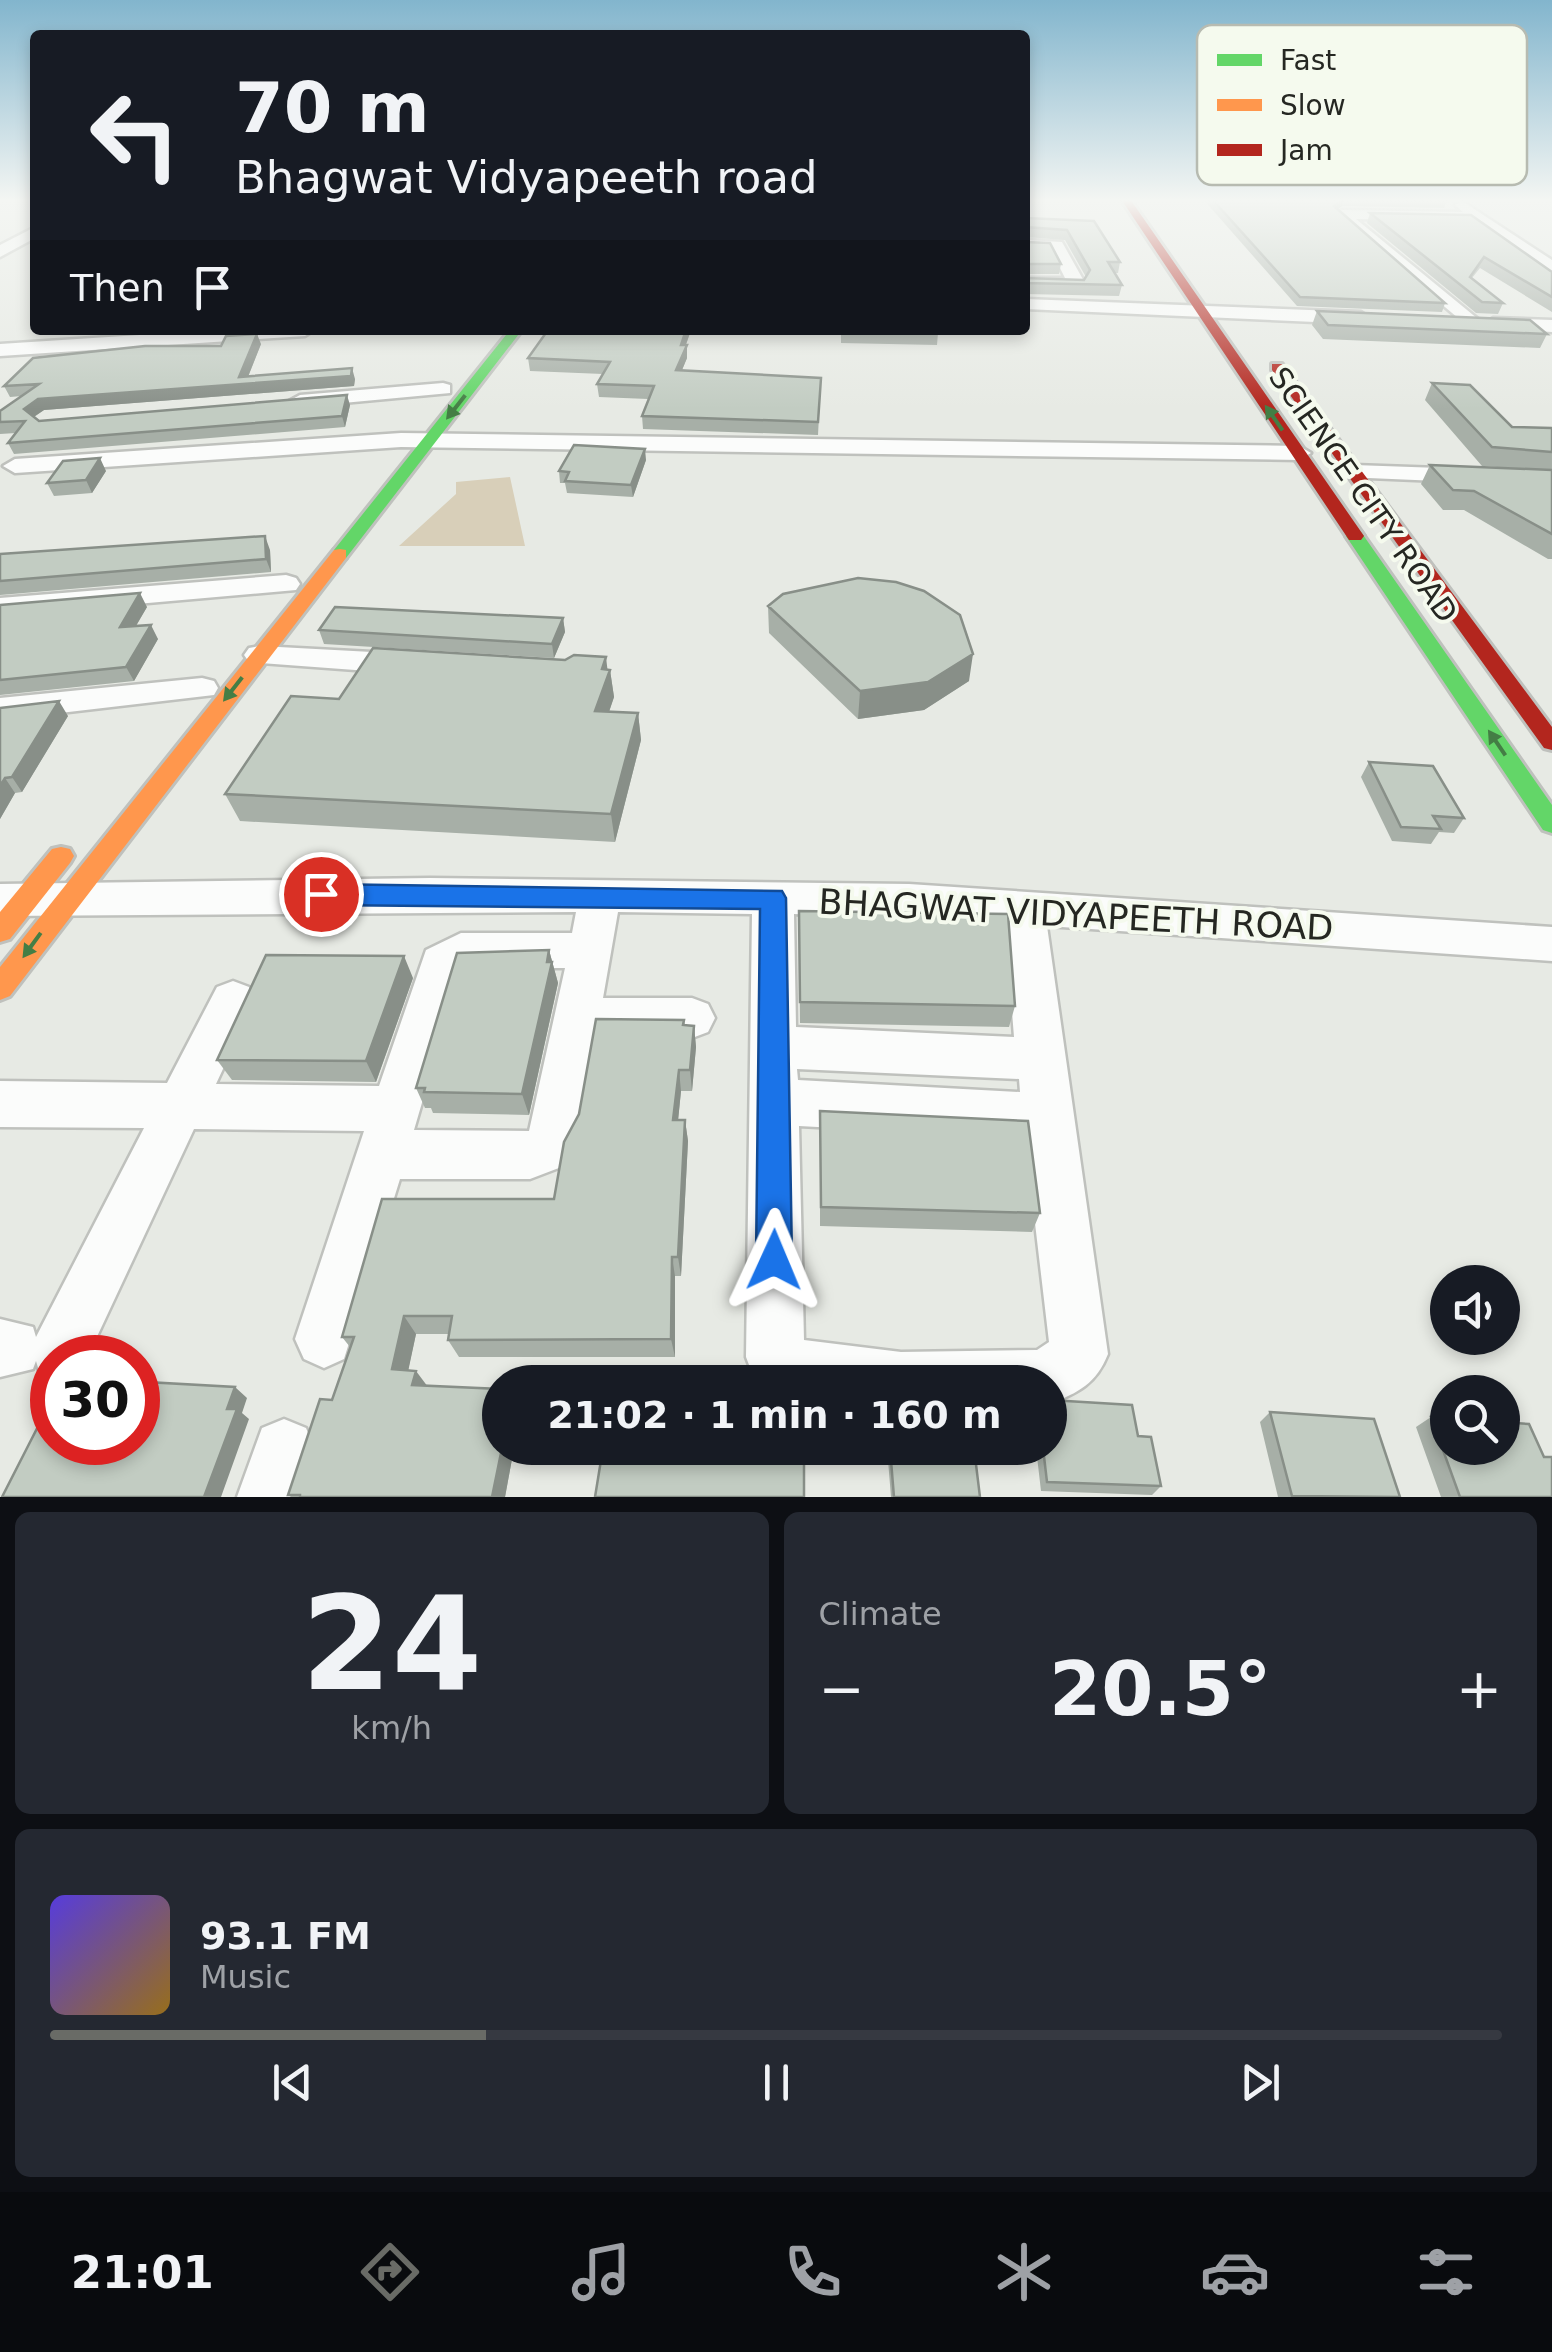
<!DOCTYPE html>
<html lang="en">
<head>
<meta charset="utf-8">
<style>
  body { margin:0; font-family:"DejaVu Sans",sans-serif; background:#242831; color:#f1f3f6; height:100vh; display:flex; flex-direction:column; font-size:38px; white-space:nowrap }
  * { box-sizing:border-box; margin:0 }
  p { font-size:32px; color:#9ea1a6 }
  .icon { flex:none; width:55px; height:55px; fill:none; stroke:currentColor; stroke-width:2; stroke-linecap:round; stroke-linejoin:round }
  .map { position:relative; height:1497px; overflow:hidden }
  .sheet { display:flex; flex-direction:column; gap:15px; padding:15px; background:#0d0f14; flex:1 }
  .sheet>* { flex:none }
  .guide { position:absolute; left:30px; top:30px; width:1000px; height:305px; border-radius:10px; box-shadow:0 5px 15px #0003; background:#171b24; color:#f1f3f6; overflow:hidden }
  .buttons { position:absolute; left:1430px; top:1265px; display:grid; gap:20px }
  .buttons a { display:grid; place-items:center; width:90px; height:90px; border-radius:50%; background:#171b24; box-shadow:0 5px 15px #0003; font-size:50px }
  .speed { position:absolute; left:30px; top:1335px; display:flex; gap:20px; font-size:50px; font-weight:700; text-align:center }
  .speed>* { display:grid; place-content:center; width:130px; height:130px; border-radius:50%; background:#171b24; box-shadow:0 5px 15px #0003; line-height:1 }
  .speed .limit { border:15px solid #d22; background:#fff; color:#111 }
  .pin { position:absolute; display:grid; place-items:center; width:85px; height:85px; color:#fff; margin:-42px; border:5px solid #fff; border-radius:50%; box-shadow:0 2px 10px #0007 }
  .me { position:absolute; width:110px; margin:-55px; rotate:1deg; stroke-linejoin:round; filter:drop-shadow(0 0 8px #0008) }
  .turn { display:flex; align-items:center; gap:35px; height:210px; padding:0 40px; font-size:45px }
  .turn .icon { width:130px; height:130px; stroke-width:2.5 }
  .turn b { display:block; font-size:70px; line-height:85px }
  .then { display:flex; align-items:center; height:95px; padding:0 40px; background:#0003; gap:20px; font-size:38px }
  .big { font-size:75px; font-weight:600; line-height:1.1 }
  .sheet .widget { flex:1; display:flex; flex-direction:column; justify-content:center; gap:15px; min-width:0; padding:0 35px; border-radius:15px; background:#242831 }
  .sheet .dial { align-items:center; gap:0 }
  .dial b { font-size:130px; line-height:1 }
  .song { display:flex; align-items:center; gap:30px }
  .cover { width:120px; height:120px; border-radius:15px; background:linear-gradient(135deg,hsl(250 70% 55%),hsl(40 70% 35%)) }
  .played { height:10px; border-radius:5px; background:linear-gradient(90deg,#696b66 30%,#363941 30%) }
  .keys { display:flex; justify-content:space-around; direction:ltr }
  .heat { display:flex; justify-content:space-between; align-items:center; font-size:55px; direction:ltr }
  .sheet .tiles { flex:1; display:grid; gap:15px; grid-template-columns:1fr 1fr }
  .widget:last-child { grid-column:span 2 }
  .trip { position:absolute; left:482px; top:1365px; width:585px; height:100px; border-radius:50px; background:#171b24; box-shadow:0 5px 15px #0003; font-weight:600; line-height:100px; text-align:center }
  .tab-bar { display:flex; height:160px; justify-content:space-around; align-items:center; background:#090b0e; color:#9ea1a6 }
  .tab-bar .icon { width:70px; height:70px }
  .tab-bar .current { color:#696b66 }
  .tab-bar b { font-size:45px; color:#f1f3f6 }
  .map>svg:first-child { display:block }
  .green { fill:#d8cfb9 }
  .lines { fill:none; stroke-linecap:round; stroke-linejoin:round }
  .street-casing { stroke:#bfc1bd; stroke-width:5 }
  .fast-casing { stroke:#bfc1bd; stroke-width:6 }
  .slow-casing { stroke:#bfc1bd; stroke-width:6 }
  .jam-casing { stroke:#bfc1bd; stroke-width:6 }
  .street { fill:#fbfcfb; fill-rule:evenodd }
  .fast { fill:#63d668; fill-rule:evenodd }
  .slow { fill:#ff974d; fill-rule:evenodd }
  .jam { fill:#b3261e; fill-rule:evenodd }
  .wall { fill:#a7afa7 }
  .shaded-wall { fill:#888f88 }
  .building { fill:#c2ccc2; stroke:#888f88; stroke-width:2.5 }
  .oneway { fill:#447e45 }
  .route { fill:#1a73e8; stroke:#114b97; stroke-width:2.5 }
  .labels { text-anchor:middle; stroke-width:8; stroke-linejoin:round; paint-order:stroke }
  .far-street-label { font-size:30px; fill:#252722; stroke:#f5faee }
  .street-label { font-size:35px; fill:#252722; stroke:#f5faee }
  .key { fill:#f5faee; stroke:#b7bbb1; stroke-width:2.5 }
  .key-label { font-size:28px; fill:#252722 }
</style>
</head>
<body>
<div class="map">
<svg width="1552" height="1497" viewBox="0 0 1552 1497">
  <rect width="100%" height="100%" fill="#e7eae4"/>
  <path class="green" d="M510 477 525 546H399L456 494V482Z"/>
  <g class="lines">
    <g class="street-casing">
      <path id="street" d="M1462 201 1552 260V272L1476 221 1356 219 1478 319V327L1471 329 1335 214 1342 210 1463 212 1455 205Z
        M35 227V238L0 257V245Z
        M1025 240 1062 242 1085 283 1082 287 1030 286V278H1065L1051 250H1025Z
        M1025 299 1361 312 1370 318 1361 324 1025 309Z
        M1493 318 1552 320V332L1486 328 1484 324Z
        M217 330H314L305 336 0 356V344Z
        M443 383 450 385V393L300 407 289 401 300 395Z
        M401 433 1299 446 1311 453 1299 460 401 447 15 473 3 466 15 459Z
        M1354 465 1552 472V486L1345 477 1342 472Z
        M286 575 296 578 300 584 296 590 0 616V598Z
        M260 646 409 654 425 664 409 674 249 662 244 655 249 648Z
        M202 678 214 681 218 688 214 695 0 720V698Z
        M430 878 909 884 1552 927V961L1047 926 1108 1354C1096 1384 1079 1392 1050 1404V1382H765L754 1378 746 1357 752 914 618 912 603 998H692L708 1004 715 1018 708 1032 692 1038 597 1037 581 1134 564 1166 530 1179H400L344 1359 324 1368 304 1359 295 1339 364 1131 194 1129 87 1358H52V1376L39 1371 36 1361 33 1369 0 1377V1319L33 1327 36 1337 144 1128 0 1127V1081L167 1083 217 987 233 981 249 987 255 1000 216 1084 379 1086 426 950 461 933H572L576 912 0 916V884ZM794 914 1005 923 1014 1037 796 1027ZM468 968H565L529 1131 414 1130 460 973ZM797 1069 1019 1079 1020 1092 798 1080ZM799 1126 1025 1138 1049 1342 1037 1350 901 1352 804 1340Z
        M284 1419 306 1428 315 1450 301 1497H237L262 1428Z"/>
    </g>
    <g class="fast-casing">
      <path id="fast" d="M510 330H522L346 558H334V550Z
        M1355 531 1361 532 1552 805V833L1543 830 1346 536Z"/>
    </g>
    <g class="slow-casing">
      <path id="slow" d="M340 549 346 550V558L10 996 0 1000V967L334 550Z
        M61 847 70 849 74 856 70 863 10 939 0 942V912L52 849Z"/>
    </g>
    <g class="jam-casing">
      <path id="jam" d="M1121 199H1130L1364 536 1361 540H1349Z
        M1272 364H1282L1552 727V750L1544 748 1272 370Z"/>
    </g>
    <use href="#street" class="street"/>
    <use href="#fast" class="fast"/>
    <use href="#slow" class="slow"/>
    <use href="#jam" class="jam"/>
  </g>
  <path class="wall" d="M1203 199H1445L1447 200 1444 208 1342 206 1338 209 1445 303 1442 312 1297 306Z
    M1370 213 1552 272V312L1480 268 1472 278 1503 303 1498 314 1476 313 1367 223Z
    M1025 218 1094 221 1120 262 1118 273H1115L1122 285 1119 296 1025 294V278L1084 280 1086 277 1065 240 1025 237Z
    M1025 242 1061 264 1059 274H1025Z
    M1317 311 1547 334 1540 348 1323 339 1312 325Z
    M548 330H691L686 345 687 358 682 370 821 378 818 435 643 429 642 416 648 399 599 397 597 384 603 374 530 371 528 358Z
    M841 330 938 333 937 345 841 343Z
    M261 344 248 377 355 379 354 386 44 410 34 417 39 421 350 405 345 427 14 454 8 443 16 433 0 434V411L22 396 10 397 4 386 221 346Z
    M1432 383 1512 427 1552 428V559H1548L1464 510H1443L1421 484 1430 465 1513 468 1482 466 1425 400Z
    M646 460 633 497 567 493 565 483H560L559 471Z
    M106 471 92 493 54 496 47 483Z
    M270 550 271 572 0 595V554Z
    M0 605 147 607 136 626 158 639 134 681 0 695Z
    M768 606 969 681 924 710 858 719 769 633Z
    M563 618 565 632 554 658 324 644 319 630Z
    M610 670 614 697 609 712 638 713 641 740 615 842 240 821 225 794 339 699Z
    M0 708 68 716 22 792 15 793 0 819Z
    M1369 762 1464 818 1454 833 1439 832 1431 844 1392 841 1361 777Z
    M799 911 1015 1006 1009 1027 800 1023Z
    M549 950 558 983 529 1115 433 1113 431 1108H425L416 1088Z
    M413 978 376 1082 232 1080 217 1060Z
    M684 1020 685 1025 694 1026 696 1047 692 1091H681L678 1120H685L688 1141 681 1276H675V1357H459L448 1340 449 1334H416L408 1370 500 1448H514L505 1497H291L288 1495 332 1400 350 1347 342 1337 554 1199Z
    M820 1111 1040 1213 1032 1232 820 1226Z
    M1270 1412 1400 1497H1278L1260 1422Z
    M1431 1417 1552 1497H1441L1416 1427Z
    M887 1448H974L980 1497H891Z
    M1036 1448H1050L1161 1486 1152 1495 1041 1491Z"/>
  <path class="shaded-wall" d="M1344 199 1342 206 1331 214 1334 206Z
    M686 330H691L681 358V345Z
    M257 334 261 344 245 384 352 368 355 379 354 386 44 410 29 420 24 409 38 399 239 377Z
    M687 345V358L677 382 676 370Z
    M347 395 350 405 345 427 342 416Z
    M645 449 646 460 633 497 631 485Z
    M100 458 106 471 92 493 86 480Z
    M265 536 270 550 271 572 266 559Z
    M140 593 147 607 127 641 120 627Z
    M563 618 565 632 554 658 552 644Z
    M151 625 158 639 134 681 126 667Z
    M973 654 969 681 924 710 858 719 860 691Z
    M606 657 608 674 610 670 614 697 600 738 595 711 602 669Z
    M59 701 68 716 22 792 12 777Z
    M638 713 641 740 615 842 611 814Z
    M5 778 15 793 0 819V786Z
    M549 950 558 983 529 1115 522 1094Z
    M404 956 413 978 376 1082 366 1061Z
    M694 1026 696 1047 692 1091 690 1070Z
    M679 1070 681 1091 676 1141 673 1120Z
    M685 1120 688 1141 681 1276 678 1257Z
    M672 1257 675 1276V1357L671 1339Z
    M404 1316 416 1334 405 1386 392 1369Z
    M416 1371 428 1387 412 1385Z
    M235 1387 247 1398 242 1413 249 1419 221 1497H204L227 1409Z
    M502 1448H514L505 1497H492Z"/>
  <path class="building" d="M1212 199H1344L1334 206 1445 303 1300 297Z
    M1376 199H1445L1447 200Z
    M1370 213 1471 215 1552 272V297L1484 257 1470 277 1503 303 1482 302Z
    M1025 218 1094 221 1120 262H1108L1122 285 1025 283V278L1084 280 1090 270 1067 230 1025 227Z
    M1025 242 1050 243 1061 264H1027L1025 272Z
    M1317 311 1530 320 1547 334 1328 325Z
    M548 330H686L681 345H687L676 370 821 378 818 422 642 416 654 386 597 384 610 362 528 358Z
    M841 330H938V333L841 331Z
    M257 334 239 377 352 368 351 376 38 399 24 409 39 421 347 395 342 416 8 443 25 421 0 422V411L39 384 4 386 33 358 145 346H221L226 336Z
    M1432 383 1470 385 1512 427 1552 428V452L1492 447Z
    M574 445 645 449 631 485 565 481 569 472 559 471Z
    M100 458 86 480 47 483 63 461Z
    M1430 465 1552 470V534L1474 491 1453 490Z
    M265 536 266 559 0 581V554Z
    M858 578 896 582 924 591 960 615 973 654 928 682 860 691 768 606 783 594Z
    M140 593 120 627 151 625 126 667 0 680V605Z
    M335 607 563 618 552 644 319 630Z
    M373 648 565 660 574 655 606 657 602 669 610 670 595 711 638 713 611 814 225 794 291 696 339 699Z
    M59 701 12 777 5 778 0 786V708Z
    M1369 762 1433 766 1464 818 1433 816 1441 829 1401 827Z
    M799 911 1008 914 1015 1006 800 1002Z
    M549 950 547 962H552L522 1094 424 1092 425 1088H416L457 953Z
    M266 955 404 956 366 1061 217 1060Z
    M596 1019 684 1020 683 1025 694 1026 690 1070H679L673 1120H685L678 1257H672L671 1339 448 1340 452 1316H404L392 1369 416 1371 412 1385 500 1389 499 1411H500V1448H502L492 1497H300V1495H288L320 1399 332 1400 354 1337H342L382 1199H554L564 1142 579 1114Z
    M820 1111 1028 1121 1040 1213 821 1207Z
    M138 1375 150 1376 147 1382 235 1387 227 1409H237L204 1497H2L50 1403H52V1442H138Z
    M1050 1400 1132 1405 1138 1436 1151 1437 1161 1486 1047 1482 1043 1448H1050Z
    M1270 1412 1374 1419 1400 1497 1292 1496Z
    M1431 1417 1448 1418V1448H1502V1422L1529 1424 1544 1457H1552V1497H1460Z
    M603 1448H804V1497H595Z
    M890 1448H974L980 1497H894Z"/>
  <defs><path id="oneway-solid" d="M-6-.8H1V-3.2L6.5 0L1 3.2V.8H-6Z" transform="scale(2.5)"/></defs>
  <g class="oneway">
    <use href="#oneway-solid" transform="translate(456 407) rotate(128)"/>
    <use href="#oneway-solid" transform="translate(1274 418) rotate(-125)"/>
    <use href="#oneway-solid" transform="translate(233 689) rotate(128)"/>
    <use href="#oneway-solid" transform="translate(1497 743) rotate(-124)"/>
    <use href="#oneway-solid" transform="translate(32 945) rotate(126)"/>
  </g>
  <linearGradient id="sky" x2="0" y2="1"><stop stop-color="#82b5cd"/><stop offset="0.49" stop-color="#f4f6f3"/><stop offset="1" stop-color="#f4f6f3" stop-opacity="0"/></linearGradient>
  <rect width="1552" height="409" fill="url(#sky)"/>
  <path class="route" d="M321 884 782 891 786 898 792 1260 787 1273 774 1278 761 1273 756 1260 760 909 321 905 308 894Z"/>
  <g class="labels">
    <g class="far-street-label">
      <text transform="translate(1363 495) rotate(55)" y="10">SCIENCE CITY ROAD</text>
    </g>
    <g class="street-label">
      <text transform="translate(1076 915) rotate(3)" y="12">BHAGWAT VIDYAPEETH ROAD</text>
    </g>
  </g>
  <rect x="1197" y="25" width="330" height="160" rx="15" class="key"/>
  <rect x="1217" y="54" width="45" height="12" fill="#63d668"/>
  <rect x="1217" y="99" width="45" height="12" fill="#ff974d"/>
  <rect x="1217" y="144" width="45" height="12" fill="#b3261e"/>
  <g class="key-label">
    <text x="1280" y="70">Fast</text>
    <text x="1280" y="115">Slow</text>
    <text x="1280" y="160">Jam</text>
  </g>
</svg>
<div class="buttons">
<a><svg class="icon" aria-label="sound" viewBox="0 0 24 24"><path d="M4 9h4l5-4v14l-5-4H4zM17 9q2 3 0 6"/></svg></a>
<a><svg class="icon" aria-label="search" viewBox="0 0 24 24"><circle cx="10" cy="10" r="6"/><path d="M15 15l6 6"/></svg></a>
</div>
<div class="speed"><div class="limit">30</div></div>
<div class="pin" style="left:321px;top:894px;background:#d93025"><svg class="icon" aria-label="arrive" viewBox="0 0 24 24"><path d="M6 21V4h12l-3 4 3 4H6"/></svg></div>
<svg class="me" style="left:774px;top:1260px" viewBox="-20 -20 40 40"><path d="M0-17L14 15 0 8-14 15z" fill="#1a73e8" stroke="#fff" stroke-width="4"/></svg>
<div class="trip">21:02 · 1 min · 160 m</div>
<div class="guide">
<div class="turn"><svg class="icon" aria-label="left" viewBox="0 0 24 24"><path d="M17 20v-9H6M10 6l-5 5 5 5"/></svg><div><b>70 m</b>Bhagwat Vidyapeeth road</div></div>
<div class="then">Then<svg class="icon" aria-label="arrive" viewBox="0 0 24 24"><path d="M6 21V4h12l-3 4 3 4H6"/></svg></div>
</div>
</div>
<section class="sheet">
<div class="tiles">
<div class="widget dial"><b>24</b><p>km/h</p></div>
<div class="widget"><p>Climate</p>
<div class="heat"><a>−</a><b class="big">20.5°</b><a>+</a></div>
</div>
<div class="widget">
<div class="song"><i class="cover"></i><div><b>93.1 FM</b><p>Music</p></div></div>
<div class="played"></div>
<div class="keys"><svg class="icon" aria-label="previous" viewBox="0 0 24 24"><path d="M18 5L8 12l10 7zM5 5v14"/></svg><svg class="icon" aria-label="pause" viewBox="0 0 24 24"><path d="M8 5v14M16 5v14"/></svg><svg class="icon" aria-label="next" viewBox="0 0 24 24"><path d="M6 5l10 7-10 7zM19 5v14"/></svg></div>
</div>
</div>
</section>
<nav class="tab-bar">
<b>21:01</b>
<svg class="icon current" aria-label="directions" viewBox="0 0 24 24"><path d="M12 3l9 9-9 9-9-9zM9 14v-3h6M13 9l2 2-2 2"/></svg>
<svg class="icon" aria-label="music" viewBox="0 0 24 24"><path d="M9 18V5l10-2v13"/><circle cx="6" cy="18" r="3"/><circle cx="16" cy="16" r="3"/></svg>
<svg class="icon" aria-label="phone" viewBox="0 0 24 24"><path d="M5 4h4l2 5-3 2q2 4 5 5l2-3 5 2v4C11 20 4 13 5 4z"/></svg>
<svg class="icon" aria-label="climate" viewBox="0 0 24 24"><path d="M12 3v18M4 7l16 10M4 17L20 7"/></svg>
<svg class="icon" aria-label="car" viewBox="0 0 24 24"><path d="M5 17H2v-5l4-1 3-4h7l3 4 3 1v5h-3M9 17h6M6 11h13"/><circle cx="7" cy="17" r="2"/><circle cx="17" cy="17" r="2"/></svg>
<svg class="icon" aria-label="filters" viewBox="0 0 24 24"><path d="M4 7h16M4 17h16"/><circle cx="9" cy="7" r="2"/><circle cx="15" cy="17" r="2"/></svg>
</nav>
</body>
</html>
